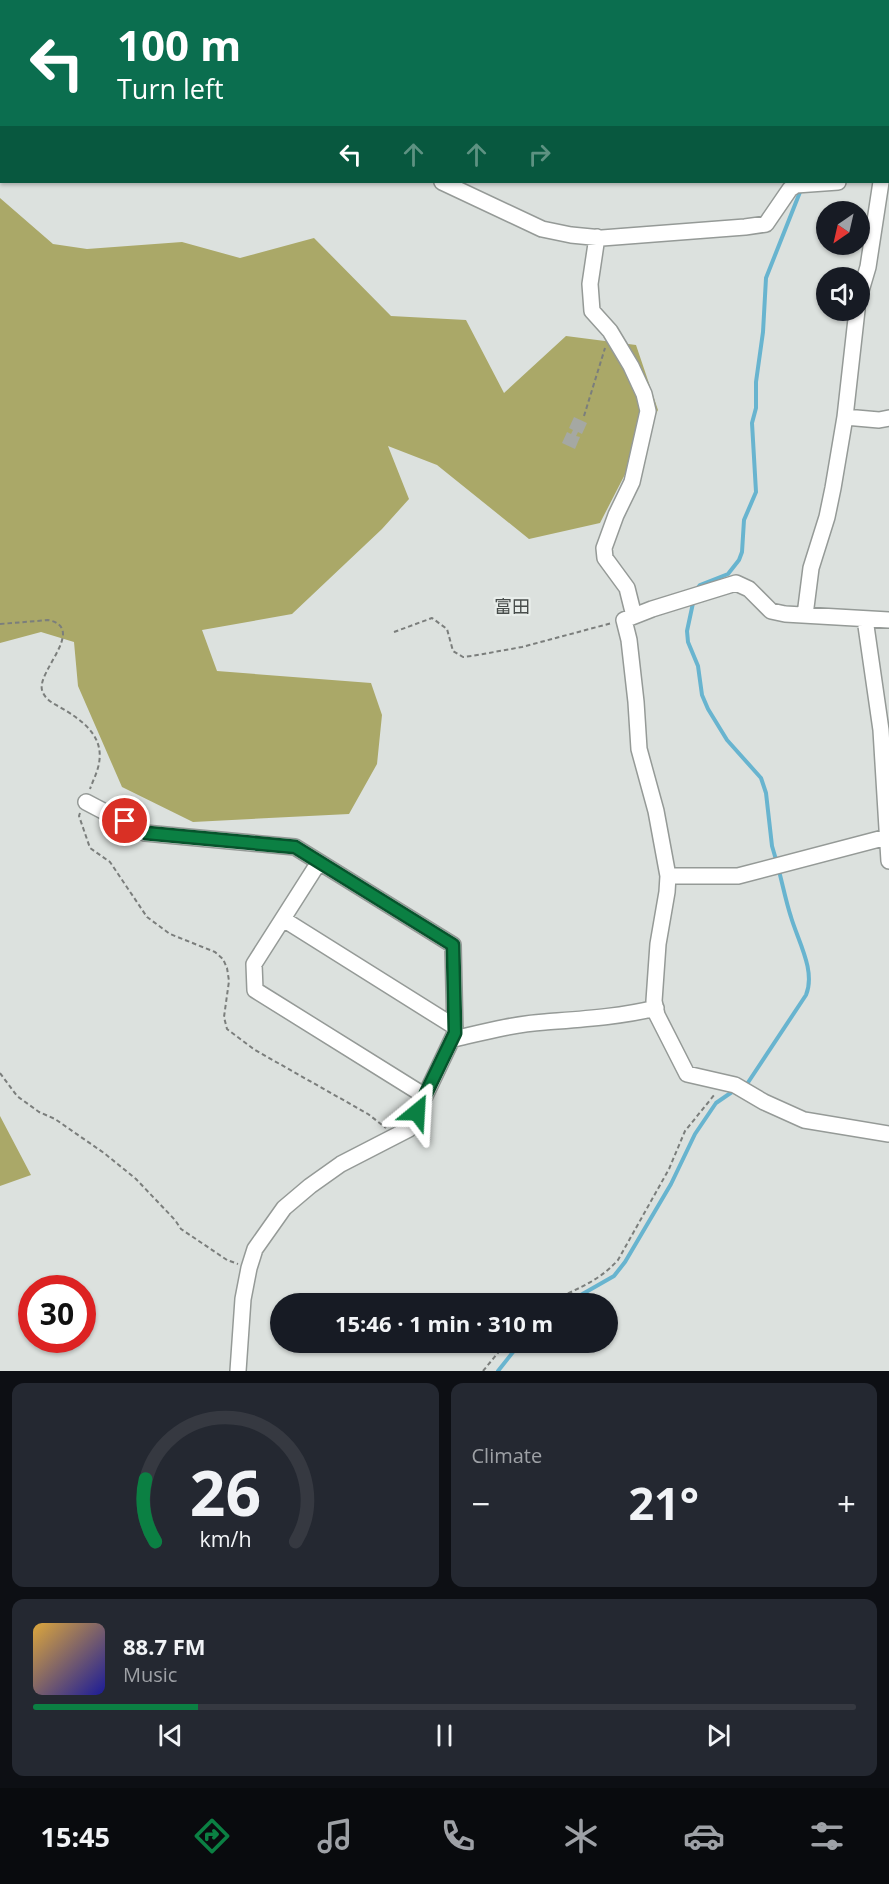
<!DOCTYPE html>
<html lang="en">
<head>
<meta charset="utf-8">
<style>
  body { margin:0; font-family:"Open Sans","Noto Sans JP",sans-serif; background:#242831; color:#f1f3f6; height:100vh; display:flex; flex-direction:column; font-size:22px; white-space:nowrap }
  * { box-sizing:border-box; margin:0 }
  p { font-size:20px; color:#9ea1a6 }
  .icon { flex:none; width:33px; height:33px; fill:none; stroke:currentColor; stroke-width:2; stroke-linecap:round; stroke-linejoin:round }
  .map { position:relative; height:1371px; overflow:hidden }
  .drawer { display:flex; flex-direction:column; gap:12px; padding:12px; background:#0d0f14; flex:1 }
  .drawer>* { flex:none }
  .top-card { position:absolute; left:0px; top:0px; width:890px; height:183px; box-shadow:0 2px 4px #0004; background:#0b6e4f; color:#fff; overflow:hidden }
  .needle { width:39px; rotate:214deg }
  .buttons { position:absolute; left:816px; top:201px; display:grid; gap:12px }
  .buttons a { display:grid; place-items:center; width:54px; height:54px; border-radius:50%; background:#171b24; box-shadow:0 2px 4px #0004; font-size:30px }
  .speed { position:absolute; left:18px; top:1275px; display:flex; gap:12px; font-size:30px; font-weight:700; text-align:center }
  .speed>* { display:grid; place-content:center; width:78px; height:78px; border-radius:50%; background:#171b24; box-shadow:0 2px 4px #0004; line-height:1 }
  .speed .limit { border:9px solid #d22; background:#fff; color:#111 }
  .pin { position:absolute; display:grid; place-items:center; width:51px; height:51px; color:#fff; margin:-26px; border:3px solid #fff; border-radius:50%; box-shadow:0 2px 6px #0007 }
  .me { position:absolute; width:66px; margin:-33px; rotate:27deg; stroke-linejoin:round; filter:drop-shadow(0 0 4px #0008) }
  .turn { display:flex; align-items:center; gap:21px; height:126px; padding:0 18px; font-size:27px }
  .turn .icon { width:78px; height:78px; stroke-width:2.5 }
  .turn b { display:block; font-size:42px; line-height:51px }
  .lanes { display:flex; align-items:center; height:57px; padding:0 18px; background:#0003; justify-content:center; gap:30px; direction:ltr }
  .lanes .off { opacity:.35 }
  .big { font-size:45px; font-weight:700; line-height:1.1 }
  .drawer .tile { flex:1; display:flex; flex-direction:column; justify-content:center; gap:9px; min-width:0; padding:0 21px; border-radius:12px; background:#242831 }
  .drawer .dial { align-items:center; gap:0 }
  .dial svg { height:156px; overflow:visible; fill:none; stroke:#363941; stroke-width:7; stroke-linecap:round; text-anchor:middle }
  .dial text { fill:#f1f3f6; stroke:none }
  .song { display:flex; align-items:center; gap:18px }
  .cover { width:72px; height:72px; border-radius:9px; background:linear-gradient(135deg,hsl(40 70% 55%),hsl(240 70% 35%)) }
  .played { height:6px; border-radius:3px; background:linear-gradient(90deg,#0b8043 20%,#363941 20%) }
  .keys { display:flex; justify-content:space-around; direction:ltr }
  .heat { display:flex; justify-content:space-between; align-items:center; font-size:33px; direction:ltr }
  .drawer .tiles { flex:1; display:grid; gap:12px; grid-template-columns:1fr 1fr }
  .tile:last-child { grid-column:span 2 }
  .trip { position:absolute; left:270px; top:1293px; width:348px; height:60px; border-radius:30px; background:#171b24; box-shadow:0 2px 4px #0004; font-weight:700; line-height:60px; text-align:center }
  .tab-bar { display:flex; height:96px; justify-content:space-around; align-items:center; background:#090b0e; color:#9ea1a6 }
  .tab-bar .icon { width:42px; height:42px }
  .tab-bar .on { color:#0b8043 }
  .tab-bar b { font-size:27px; color:#f1f3f6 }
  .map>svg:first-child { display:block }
  .forest { fill:#aaa868 }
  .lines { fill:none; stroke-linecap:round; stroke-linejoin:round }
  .stream { stroke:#68b4cf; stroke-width:4 }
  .building { fill:#a5a8a3 }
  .minor-casing { stroke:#959a97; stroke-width:18 }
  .path { stroke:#7b7e7c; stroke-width:2; stroke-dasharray:4.5 3; stroke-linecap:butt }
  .minor { stroke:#fff; stroke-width:15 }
  .route-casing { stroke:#07532c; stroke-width:15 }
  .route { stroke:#0b8043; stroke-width:10 }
  .labels { text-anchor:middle; stroke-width:4.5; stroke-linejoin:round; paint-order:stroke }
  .quarter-label { font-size:18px; fill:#484d4b; stroke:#e9eeeb }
</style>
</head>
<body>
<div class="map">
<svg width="889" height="1371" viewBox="0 0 889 1371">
  <rect width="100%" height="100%" fill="#dce1de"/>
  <path class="forest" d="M445 0H751L446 2Z
    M0 198 53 244 87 249 182 242 240 258 314 238 391 316 466 320 504 393 566 336 636 345 658 410 600 523 529 539 437 465 388 446 409 499 382 529 292 614 202 630 217 671 371 683 382 715 377 764 349 814 193 822 122 787 78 686 74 642 41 632 0 643Z
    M0 1116 31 1175 0 1186Z"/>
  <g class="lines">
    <path class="stream" d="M697 589 700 585 728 574 739 560 742 552 744 520 756 492 752 423 756 408V382L763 332 766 278 802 187
      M693 603 687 631 688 642 698 666 702 695 708 709 727 740 761 778 766 793 772 846 777 863
      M747 1084 806 995C816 971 798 941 791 917 786 902 783 886 779 871
      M565 1304 614 1276 625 1262 671 1184 695 1134 716 1103 732 1092
      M498 1371 521 1342"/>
  </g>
  <path class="building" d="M574 417 587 423 582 434 578 432 576 436 580 437 575 449 562 443 567 432 571 434 573 430 569 428Z"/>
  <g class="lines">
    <g class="minor-casing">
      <path id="minor" d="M381 0 382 2
        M11 2V0
        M0 27 2 24
        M0 157 2 158
        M442 182 542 229 571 235 602 238 745 227 766 224 790 189 796 185 838 182
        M597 237 590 284 592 311 610 331 631 366 644 394 648 411 632 482 616 515 604 548 605 558 627 588 634 616
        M860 294 868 267 881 182
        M845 417 879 420 889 418
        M805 615 811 568 827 517 833 488 845 417 857 310
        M865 619 881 730 889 861
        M889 620 785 614 771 611 749 589 736 583 652 609 624 620 629 640 636 702 639 749 656 811 668 876 667 892 658 944 654 1001 657 1015 687 1074 735 1085 764 1102 804 1120 889 1134
        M86 802 145 833 295 847 453 945 455 1033 425 1096 409 1129 341 1164 310 1186 284 1208 255 1249 249 1268 243 1299 238 1371
        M319 862 254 964 255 990 425 1096
        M668 876H738L887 837
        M283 919 455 1027
        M454 1039C484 1032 514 1024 545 1022 583 1019 619 1017 656 1008"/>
    </g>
    <path class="path" d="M584 416 605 348
      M0 624 48 620C87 628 37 671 42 690 44 698 52 703 58 706 84 721 108 738 97 771 95 777 92 783 90 789
      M394 632 432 618 447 629 453 651 463 657 472 656 522 647 612 623
      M80 813 79 816 90 848 110 862 147 917 170 934 215 952 223 959 227 968 229 981 224 1017 227 1029 255 1050 368 1114 386 1128
      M0 1073 17 1096 39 1112 55 1119 104 1153 136 1179 175 1220 181 1229 227 1260 238 1264
      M548 1304C575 1288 595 1285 618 1260L669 1169 685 1131 715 1094
      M483 1371 507 1342"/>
    <use href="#minor" class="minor"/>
  </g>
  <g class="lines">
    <g class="route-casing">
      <path id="route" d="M125 821 146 833 295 847 453 945 455 1033 417 1112"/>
    </g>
    <use href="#route" class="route"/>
  </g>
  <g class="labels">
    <g class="quarter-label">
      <text x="512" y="613">富田</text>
    </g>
  </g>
</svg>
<div class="buttons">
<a><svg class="needle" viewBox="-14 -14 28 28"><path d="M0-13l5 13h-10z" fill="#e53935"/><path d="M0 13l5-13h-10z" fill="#9ea1a6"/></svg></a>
<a><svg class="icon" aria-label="sound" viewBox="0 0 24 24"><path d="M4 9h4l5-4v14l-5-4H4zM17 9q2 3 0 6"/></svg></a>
</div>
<div class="speed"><div class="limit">30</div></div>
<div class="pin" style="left:125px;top:821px;background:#d93025"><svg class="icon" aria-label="arrive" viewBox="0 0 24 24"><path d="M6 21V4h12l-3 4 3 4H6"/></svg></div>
<svg class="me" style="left:417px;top:1112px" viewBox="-20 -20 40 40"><path d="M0-17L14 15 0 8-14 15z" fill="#0b8043" stroke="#fff" stroke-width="4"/></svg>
<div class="trip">15:46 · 1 min · 310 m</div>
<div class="top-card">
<div class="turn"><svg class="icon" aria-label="left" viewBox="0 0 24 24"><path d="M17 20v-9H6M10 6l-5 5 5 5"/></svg><div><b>100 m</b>Turn left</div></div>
<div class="lanes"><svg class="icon" aria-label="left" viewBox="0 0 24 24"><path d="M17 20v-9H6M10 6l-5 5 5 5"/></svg><svg class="icon off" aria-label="ahead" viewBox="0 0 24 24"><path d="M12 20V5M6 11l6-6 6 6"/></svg><svg class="icon off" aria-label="ahead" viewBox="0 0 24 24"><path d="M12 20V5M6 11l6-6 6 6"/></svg><svg class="icon off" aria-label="right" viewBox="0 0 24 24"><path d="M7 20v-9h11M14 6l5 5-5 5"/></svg></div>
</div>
</div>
<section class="drawer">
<div class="tiles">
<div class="tile dial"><svg viewBox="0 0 100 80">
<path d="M14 69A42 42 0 1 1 86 69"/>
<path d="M14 69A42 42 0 0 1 9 37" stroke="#0b8043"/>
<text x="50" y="56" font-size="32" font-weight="700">26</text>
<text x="50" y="72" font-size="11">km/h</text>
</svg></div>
<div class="tile"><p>Climate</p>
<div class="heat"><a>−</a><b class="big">21°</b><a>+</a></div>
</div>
<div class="tile">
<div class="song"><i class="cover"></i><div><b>88.7 FM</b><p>Music</p></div></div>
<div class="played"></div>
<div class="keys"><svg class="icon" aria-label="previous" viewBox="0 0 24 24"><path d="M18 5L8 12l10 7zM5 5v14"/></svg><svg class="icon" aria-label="pause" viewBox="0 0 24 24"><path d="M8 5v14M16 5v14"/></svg><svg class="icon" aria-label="next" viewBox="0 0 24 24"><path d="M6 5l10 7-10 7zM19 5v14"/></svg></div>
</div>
</div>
</section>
<nav class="tab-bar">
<b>15:45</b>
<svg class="icon on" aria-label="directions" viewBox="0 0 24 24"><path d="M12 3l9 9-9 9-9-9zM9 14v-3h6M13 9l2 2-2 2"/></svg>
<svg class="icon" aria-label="music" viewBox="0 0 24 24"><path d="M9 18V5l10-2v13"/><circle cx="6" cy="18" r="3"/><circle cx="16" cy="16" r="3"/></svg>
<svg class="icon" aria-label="phone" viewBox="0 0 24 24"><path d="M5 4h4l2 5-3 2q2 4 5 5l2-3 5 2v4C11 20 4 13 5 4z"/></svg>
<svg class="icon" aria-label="climate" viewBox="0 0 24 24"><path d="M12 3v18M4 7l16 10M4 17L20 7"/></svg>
<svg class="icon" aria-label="car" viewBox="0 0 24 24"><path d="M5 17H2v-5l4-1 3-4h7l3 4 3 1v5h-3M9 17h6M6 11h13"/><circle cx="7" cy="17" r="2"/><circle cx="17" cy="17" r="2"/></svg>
<svg class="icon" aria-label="filters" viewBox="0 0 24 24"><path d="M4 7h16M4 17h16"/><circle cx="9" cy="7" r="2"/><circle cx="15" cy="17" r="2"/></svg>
</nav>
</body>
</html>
